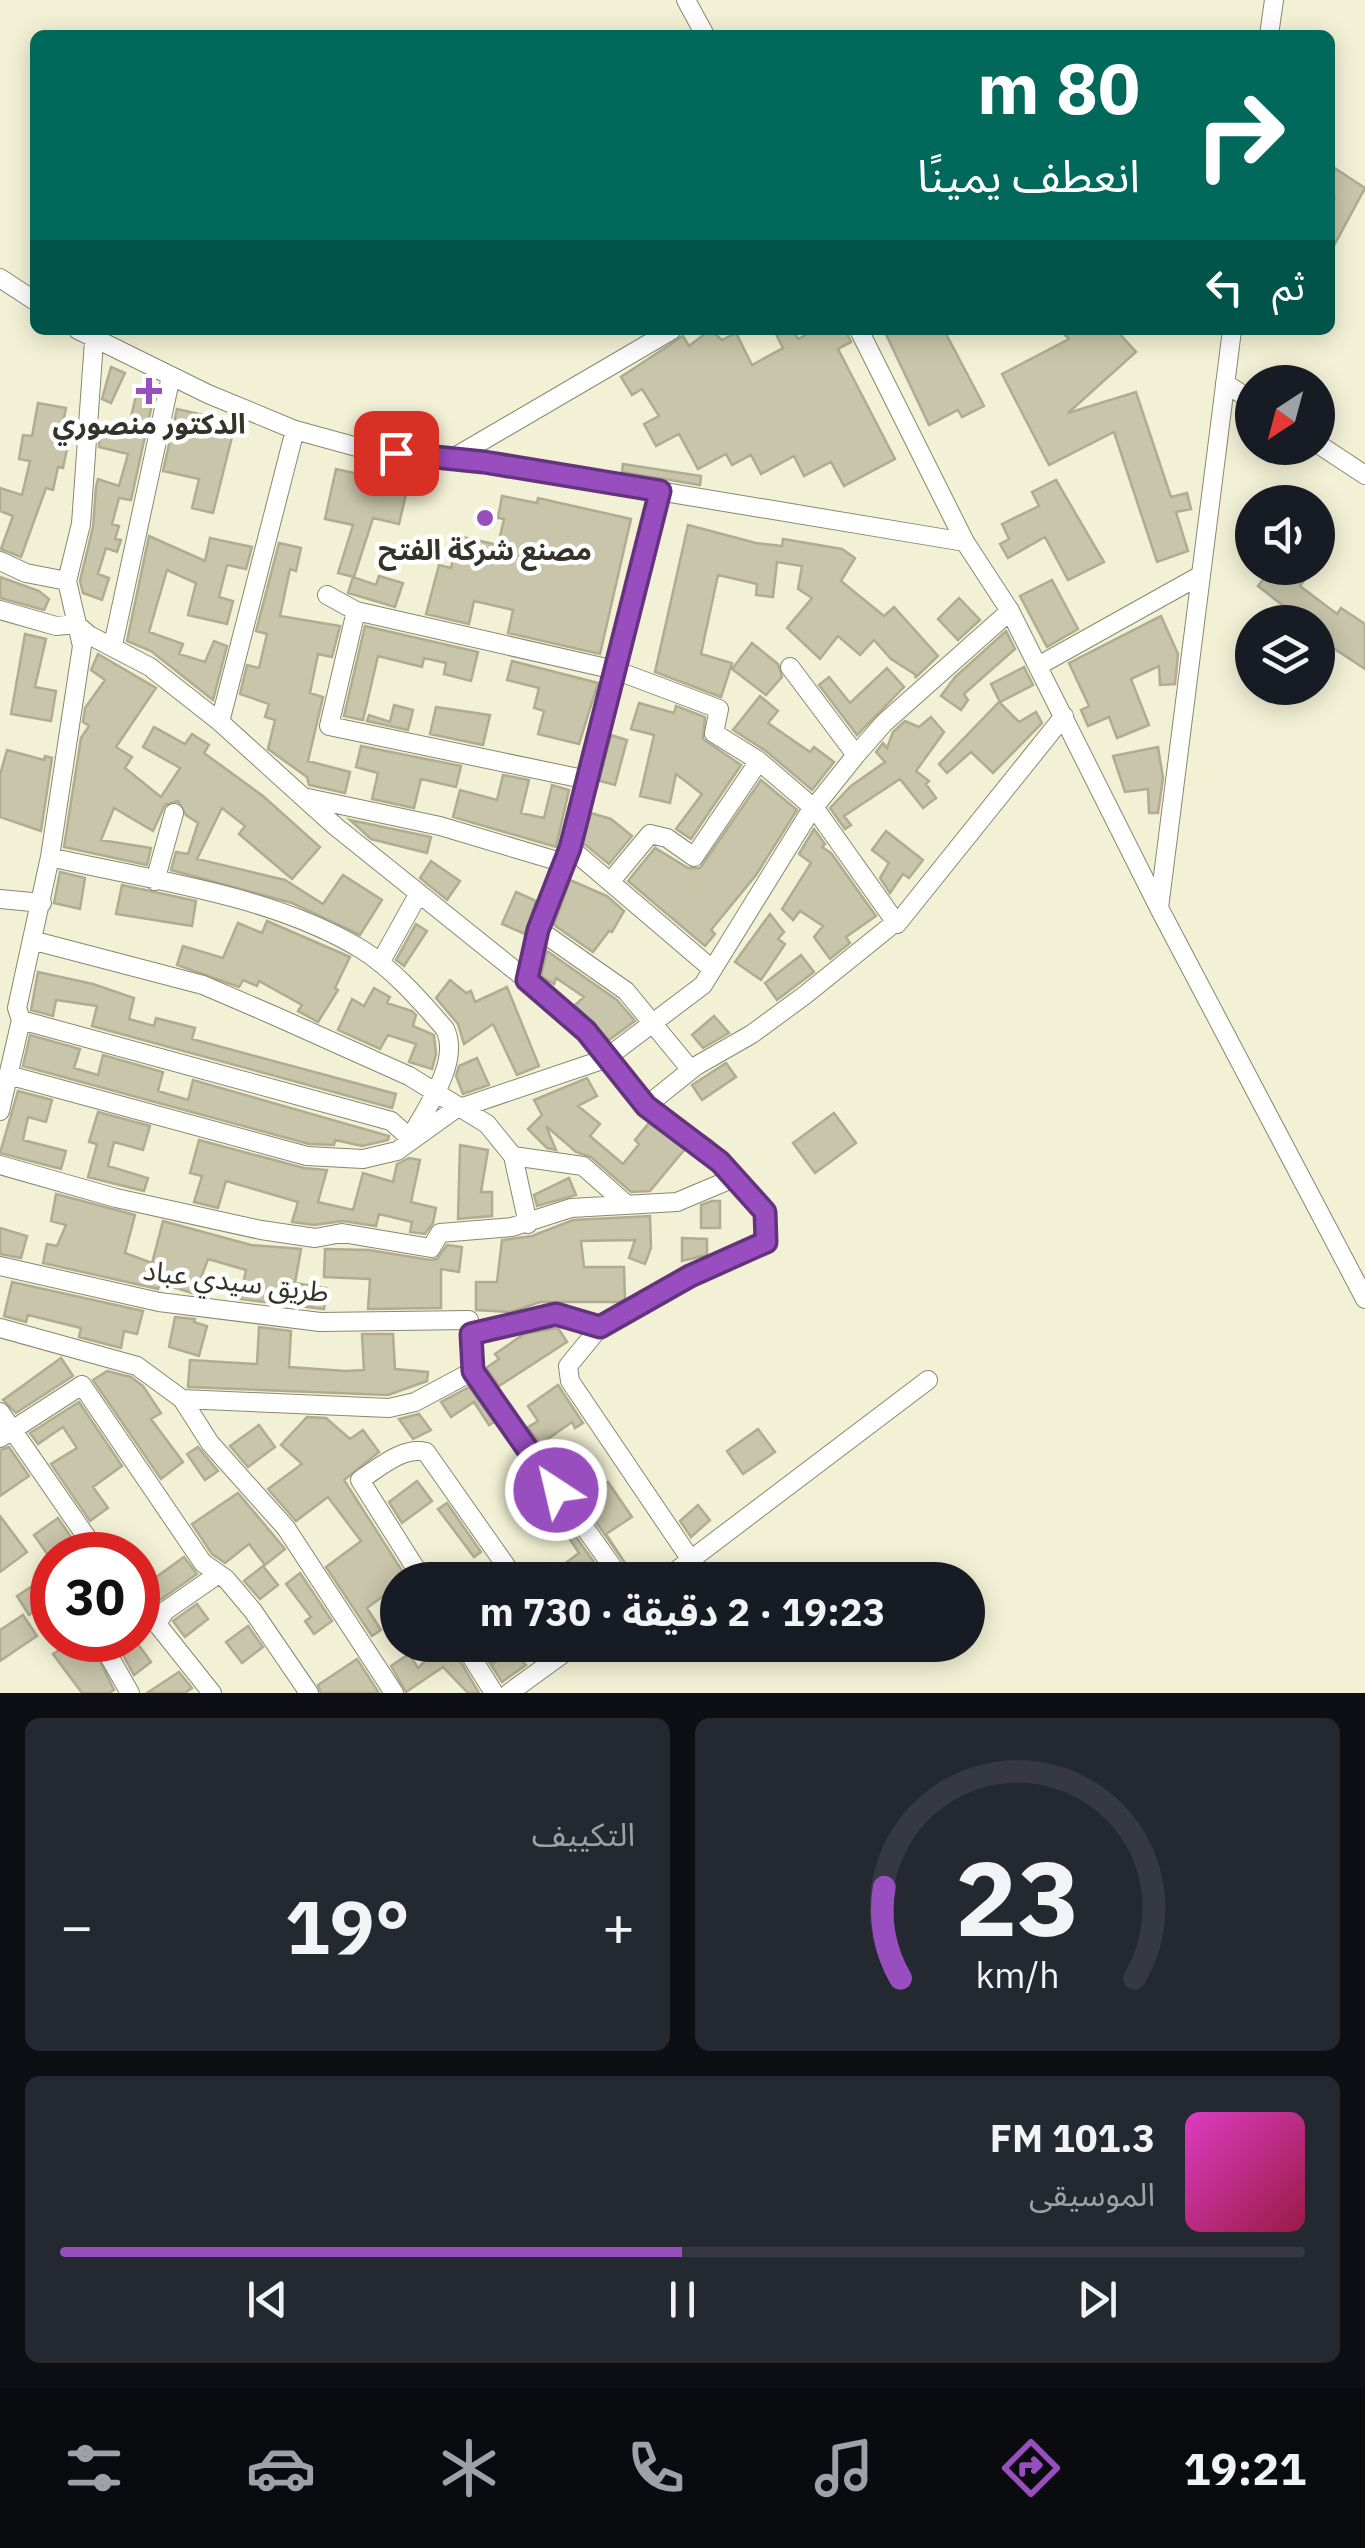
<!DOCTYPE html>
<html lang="ar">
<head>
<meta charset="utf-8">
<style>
  body { margin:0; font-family:"IBM Plex Sans","Noto Sans Arabic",sans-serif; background:#242831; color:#f1f3f6; direction:rtl; height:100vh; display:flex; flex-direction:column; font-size:38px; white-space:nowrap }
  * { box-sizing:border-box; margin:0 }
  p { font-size:32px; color:#9ea1a6 }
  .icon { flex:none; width:55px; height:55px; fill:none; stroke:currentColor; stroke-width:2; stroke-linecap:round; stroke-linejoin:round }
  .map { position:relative; height:1693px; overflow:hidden; direction:ltr }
  .details { display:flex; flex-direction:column; gap:25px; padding:25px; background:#0d0f14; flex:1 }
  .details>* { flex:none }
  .guide { position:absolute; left:30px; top:30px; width:1305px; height:305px; border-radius:15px; box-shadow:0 5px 25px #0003; direction:rtl; background:#00695c; color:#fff; overflow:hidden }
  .needle { width:65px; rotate:216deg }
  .tools { position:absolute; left:1235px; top:365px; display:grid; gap:20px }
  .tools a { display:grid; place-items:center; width:100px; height:100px; border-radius:50%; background:#171b24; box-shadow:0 5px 25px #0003; font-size:50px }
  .speed { position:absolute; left:30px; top:1532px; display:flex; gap:20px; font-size:50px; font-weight:700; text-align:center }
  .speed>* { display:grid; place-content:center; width:130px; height:130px; border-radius:50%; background:#171b24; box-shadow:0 5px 25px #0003; line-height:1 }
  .speed .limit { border:15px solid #d22; background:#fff; color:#111 }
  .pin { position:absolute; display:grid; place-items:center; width:85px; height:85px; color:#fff; margin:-42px; border-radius:20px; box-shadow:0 5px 15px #0006 }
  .me { position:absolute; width:110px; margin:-55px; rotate:325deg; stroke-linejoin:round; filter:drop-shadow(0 0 8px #0008) }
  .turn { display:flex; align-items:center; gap:35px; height:210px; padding:0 30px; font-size:45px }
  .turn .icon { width:130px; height:130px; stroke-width:2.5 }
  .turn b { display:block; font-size:70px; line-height:85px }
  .then { display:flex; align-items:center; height:95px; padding:0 30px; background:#0003; gap:20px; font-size:38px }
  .big { font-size:75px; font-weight:700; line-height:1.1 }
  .details .widget { flex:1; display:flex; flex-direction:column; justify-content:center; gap:15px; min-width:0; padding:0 35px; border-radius:15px; background:#242831 }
  .details .dial { align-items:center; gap:0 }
  .dial svg { height:260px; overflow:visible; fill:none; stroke:#363941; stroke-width:7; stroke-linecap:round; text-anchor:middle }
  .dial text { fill:#f1f3f6; stroke:none }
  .song { display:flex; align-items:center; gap:30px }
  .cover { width:120px; height:120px; border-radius:15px; background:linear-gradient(135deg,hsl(310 70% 55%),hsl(340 70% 35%)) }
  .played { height:10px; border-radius:5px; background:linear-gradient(90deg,#994ec0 50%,#363941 50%) }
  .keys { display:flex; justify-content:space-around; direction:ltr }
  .heat { display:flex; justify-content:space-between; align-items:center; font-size:55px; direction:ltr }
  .details .tiles { flex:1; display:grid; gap:25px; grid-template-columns:1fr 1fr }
  .widget:last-child { grid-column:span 2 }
  .trip { position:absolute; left:380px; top:1562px; width:605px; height:100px; border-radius:50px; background:#171b24; box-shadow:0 5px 25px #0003; font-weight:700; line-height:100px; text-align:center; direction:rtl }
  .menu { display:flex; height:160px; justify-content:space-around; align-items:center; background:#090b0e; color:#9ea1a6 }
  .menu .icon { width:70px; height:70px }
  .menu .current { color:#994ec0 }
  .menu b { font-size:45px; color:#f1f3f6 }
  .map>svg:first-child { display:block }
  .building { fill:#c8c5aa; stroke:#afac92; stroke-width:2.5 }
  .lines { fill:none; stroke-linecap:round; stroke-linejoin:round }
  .street-casing { stroke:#8a876e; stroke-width:20 }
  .street { stroke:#fff; stroke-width:18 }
  .route-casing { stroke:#63337d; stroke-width:25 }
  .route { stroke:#994ec0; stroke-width:18 }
  .poi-dot { fill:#994ec0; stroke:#fff; stroke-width:4 }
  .labels { text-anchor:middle; stroke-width:9; stroke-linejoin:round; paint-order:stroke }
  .poi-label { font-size:28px; font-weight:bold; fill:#343329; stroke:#fff }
  .street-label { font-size:28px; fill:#343329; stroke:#fff }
</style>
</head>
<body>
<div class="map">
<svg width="1365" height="1693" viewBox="0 0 1365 1693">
  <rect width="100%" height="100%" fill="#f3f1d5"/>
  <path class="building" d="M1330 165 1365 188 1330 253V207L1335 197 1330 194Z
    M710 330 722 340 736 333 752 365 783 348 774 330H793L798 339 815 330H845L851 342 838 349 895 459 844 486 831 462 804 476 794 456 761 474 751 455 732 465 726 454 698 469 679 434 656 446 644 424 659 416 642 389 632 395 621 377 683 336 689 346Z
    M884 330H944L984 406 962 417 958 410 929 425Z
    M1060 330H1116L1136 352 1068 413 1136 392 1171 497 1187 493 1191 509 1176 512 1188 551 1157 562 1114 432 1049 465 1002 374 1069 339Z
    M111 367 125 373 111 403 102 399Z
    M136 396 153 400 131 500 119 498 112 524 119 526 115 539 121 540 117 552 106 548 98 574 109 578 102 600 83 593 80 581 93 527 96 487 98 479 119 486 128 454 99 447 100 431 126 437Z
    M38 403 66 408 59 442 68 444 63 468 58 467 53 490 46 488 21 557 1 549 13 516 0 511V488L22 495 30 461 19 459 23 435 32 436Z
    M177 409 203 415 201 425 233 433 213 513 192 508 199 479 163 471Z
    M623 464 701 476 700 485 622 472Z
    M336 469 381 479 383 471 410 477 399 524 373 518 354 577 338 573 353 525 325 519Z
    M1056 480 1104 562 1068 580 1045 537 1008 558 1000 544 1009 539 1002 524 1039 506 1032 492Z
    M502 496 537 503 538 498 631 519 600 654 508 633 513 610 474 601 469 624 426 614 439 565 451 568 458 536 498 545 504 519 498 518Z
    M688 525 756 543 782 546 783 539 842 549 855 558 841 581 884 616 894 607 938 656 915 678 916 675 891 659 874 640 860 655 838 636 820 659 787 628 812 598 798 589 802 566 777 562 773 597 756 595 757 584 718 575 701 654 732 663 721 697 655 672Z
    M149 536 205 561 210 538 252 547 246 569 227 565 219 597 233 601 227 624 188 615 196 583 167 570 149 632 183 644 179 654 205 662 214 641 227 646 213 700 151 651 127 641Z
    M279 543 301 548 296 571 290 569 280 616 340 626 332 657 318 654 310 693 323 697 308 761 350 772 345 793 309 785 307 777 268 749 275 720 265 717 269 704 240 694 247 665 259 668 267 634 256 631Z
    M1272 568H1292L1306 578 1300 586 1337 614 1341 608 1365 624V669L1318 638V622H1281L1290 611 1258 586Z
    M379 576 403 583 395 607 348 593 353 577 376 585Z
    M0 577 39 591 49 599 44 610 0 598Z
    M1052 580 1078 629 1047 647 1020 596Z
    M959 598 980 620 958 640 938 619Z
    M1161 616 1178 654 1175 684 1160 685 1159 666 1131 679 1149 725 1117 738 1109 717 1088 726 1081 710 1089 706 1069 663Z
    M365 626 478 652 471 681 444 674 446 663 424 658 422 667 378 656 363 720 344 716Z
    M1006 631 1015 649 964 694 968 700 961 710 941 696 955 677Z
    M25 634 46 639 35 687 56 691 51 721 11 714Z
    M752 643 778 664 782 677 766 695 732 669Z
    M98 654 156 688 116 747 132 757 125 768 161 797 180 768 143 747 154 727 185 744 192 734 209 745 204 753 263 796 320 847 292 879 239 834 245 826 222 808 197 859 285 880 323 904 343 875 382 900 360 935 292 903 171 870 176 852 188 854 198 823 186 815 178 801 165 805 153 831 114 808 101 840 151 848 147 865 64 847 81 738 89 726 83 722 85 708 105 680 91 670Z
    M512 661 598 683 579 744 538 734 544 711 534 708 539 688 507 680Z
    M1024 667 1033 685 1000 702 991 684Z
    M887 668 904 687 857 735 819 685 829 677 850 703Z
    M760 696 778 711 768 723 810 752 814 747 834 762 812 790 766 751 733 730Z
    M999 702 1019 722 1036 712 1042 723 993 773 971 752 947 773 939 764Z
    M639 703 674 713 676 706 705 717 703 739 741 765 691 839 676 829 702 794 676 774 670 803 640 796 654 735 631 729Z
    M394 705 413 710 408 730 367 721 369 715 390 722Z
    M436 707 490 715 483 745 430 734Z
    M931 717 944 732 916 771 929 781 926 784 936 798 923 808 900 779 844 816 851 825 845 829 830 808 851 786 885 762 876 752 883 743 887 748 893 732 905 721 919 727Z
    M611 735 627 740 615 785 600 781V777Z
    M361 746 461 766 456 787 421 779 414 808 372 799 378 773 356 767Z
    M1158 747 1163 778 1158 813H1149L1148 789 1125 792 1113 756Z
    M7 750 44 760 45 756 52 758 41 831 0 817V775Z
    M503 775 529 780 521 813 544 818 552 785 569 790 556 847 453 817 460 790 497 800Z
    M761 780 797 810 756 875 711 930 715 934 705 946 628 881 655 848 688 868H700Z
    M591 813 611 819 632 836 609 864 583 843Z
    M350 820 431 837 427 853 371 839Z
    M814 829 825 844 822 847 831 853 876 916 846 937 850 943 830 959 814 937 823 926 800 911 793 920 782 909 811 863 799 854Z
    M886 831 923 860 909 878 903 874 890 893 880 878 889 863 872 850Z
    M431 861 460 881 447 900 420 878Z
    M60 872 85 878 80 909 54 903Z
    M570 880 607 896 624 911 612 932 609 931 593 952 554 925Z
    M122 885 196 901 192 926 116 914Z
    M516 892 536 901 525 934 502 924Z
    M770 914 784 932 778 939 785 944 761 980 735 962Z
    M267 921 350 957 335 988 338 990 318 1022 298 1011 302 1005 259 981 257 986 243 980 239 987 177 965 183 946 223 958 238 923 262 933Z
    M416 924 427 931 404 966 396 960Z
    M547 951 617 1000 635 1021 609 1040 575 1005 584 997 556 978 554 984 541 976Z
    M801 955 814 972 777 1000 765 983Z
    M38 972 93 984 134 998 129 1019 154 1026 156 1018 195 1028 192 1039 396 1094 392 1108 92 1026 97 1006 56 1000 53 1016 31 1010Z
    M450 980 466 993 471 991 475 1002 507 987 539 1066 517 1075 493 1024 464 1044 458 1024 436 998Z
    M374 988 390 997 387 1003 412 1011 416 1015 413 1026 434 1035 436 1054 432 1069 409 1062 416 1044 388 1035 380 1049 338 1030 352 999 364 1006Z
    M714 1016 729 1033 703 1048 692 1035Z
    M30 1035 80 1049 74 1068 98 1075 103 1055 163 1072 158 1091 188 1100 193 1080 389 1136 388 1140 362 1146 335 1140 334 1145 309 1144 23 1066Z
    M477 1058 489 1085 463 1094 456 1076 459 1066Z
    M726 1063 736 1077 702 1100 692 1085Z
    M587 1078 597 1096 578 1106 600 1124 590 1136 623 1164 639 1144 635 1140 649 1123 685 1149 650 1191 631 1192 591 1157 576 1152 546 1126 556 1150 547 1148 528 1129 542 1115 534 1100Z
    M18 1091 52 1100 46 1122 28 1117 23 1140 66 1151 61 1169 0 1153Z
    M98 1112 150 1126 143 1150 114 1142 108 1166 148 1178 144 1191 88 1177 97 1144 89 1142Z
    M834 1113 856 1143 815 1173 793 1143Z
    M199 1140 304 1168 327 1170 318 1202 353 1210 363 1173 393 1182 397 1164 409 1158 420 1160 411 1202 436 1208 433 1223 425 1234 410 1232 412 1222 379 1214 376 1226 343 1221 314 1225 292 1222 298 1202 226 1181 218 1208 194 1202 202 1176 190 1173Z
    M460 1145 488 1150 481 1192H492V1216L458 1219Z
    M569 1178 576 1195 537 1206 534 1195Z
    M56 1194 135 1215 125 1253 152 1263 163 1221 251 1245 301 1249 295 1283 326 1288 324 1309 240 1299 246 1270 208 1259 195 1294 160 1283 158 1289 43 1263 47 1244 57 1246 66 1225 51 1221Z
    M712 1201H720V1228H701V1205Z
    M650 1216 651 1248 645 1264 629 1258 635 1240 581 1241 584 1267H624L625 1299 619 1302H540L511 1312 476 1310V1282H497L502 1240 532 1236 573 1220Z
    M0 1228 27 1236 21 1258 0 1254Z
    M682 1238 707 1239V1255L682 1261Z
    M447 1245 462 1247 459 1272 441 1269V1308L368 1309 370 1279 324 1277 325 1249 369 1250 430 1260 437 1259Z
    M12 1282 143 1311 137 1334 124 1331 121 1348 79 1337 81 1328 28 1315 26 1322 4 1316Z
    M175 1317 195 1319 194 1322 207 1326 199 1356 169 1347Z
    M259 1327 291 1331 289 1367 345 1371 364 1370 362 1334H393L395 1369 428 1372 427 1381 388 1395 188 1387 190 1360 257 1364Z
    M558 1328 567 1342 499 1386 486 1368 499 1359 495 1354 524 1334Z
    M61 1358 73 1376 16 1413 3 1400Z
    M107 1371 131 1377 143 1386 161 1413 151 1419 183 1462 161 1479 93 1380Z
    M558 1385 583 1423 575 1428 572 1422 542 1443 560 1471 528 1427 538 1421 528 1406Z
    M469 1387 494 1422 489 1425 474 1402 451 1417 441 1402Z
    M79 1402 122 1466 93 1487 108 1508 90 1521 51 1464 77 1448 63 1427 38 1444 30 1433Z
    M419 1414 431 1430 413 1439 399 1419Z
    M307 1417 326 1418 350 1439 363 1430 379 1452 344 1480 408 1580H398V1585L367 1608 381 1630 372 1636 326 1567 361 1541 328 1497 296 1521 268 1489 302 1464 281 1445Z
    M259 1425 275 1447 248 1467 230 1446Z
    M758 1429 775 1452 743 1474 727 1451Z
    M9 1447 29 1476 0 1496V1450Z
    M198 1447 218 1471 205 1480 187 1454Z
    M417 1481 432 1501 402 1523 389 1502Z
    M608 1482 632 1517 606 1534 627 1566 576 1494 582 1490 586 1497Z
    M238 1493 285 1549 265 1565 249 1544 225 1563 212 1554 192 1524Z
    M447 1503 481 1552 474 1557 438 1509Z
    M698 1505 710 1520 691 1537 680 1521Z
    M555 1508 607 1580H543L579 1553 551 1511Z
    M0 1516 27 1552 0 1572Z
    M58 1518 80 1550 74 1555H48L34 1535Z
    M184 1557 197 1574 143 1612 138 1611V1581L147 1574 152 1580Z
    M263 1566 278 1585 260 1599 244 1581Z
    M52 1573V1599L29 1615 17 1596Z
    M300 1573 332 1621 314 1634 305 1621 311 1617 286 1584Z
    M197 1604 208 1619 185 1637 173 1621Z
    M23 1615 37 1636 0 1661V1630Z
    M248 1626 263 1647 242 1663 226 1642Z
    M75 1640H83L93 1655 96 1653 114 1690 109 1693H82L53 1654Z
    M125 1640H135L151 1662 134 1675 122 1653Z
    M441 1645 453 1649 479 1693H468L443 1667 406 1692 391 1666 409 1654 418 1668Z
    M512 1649 526 1665 502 1682 484 1654 493 1664Z
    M357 1659 379 1693H321L318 1685Z
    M179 1672 192 1688 185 1693H147Z"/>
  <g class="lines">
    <g class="street-casing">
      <path id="street" d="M686 0 705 35
        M1269 35 1274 0
        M0 278 35 301
        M78 330 208 394 295 430 368 450 484 462 965 542
        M859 330 965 542 1010 611 1159 908 1201 575
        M1225 383 1252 401
        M1318 444 1365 475
        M453 458 672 330
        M0 561 26 573 67 581
        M327 595 356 611 615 670 719 709 714 733 759 761 816 810 897 924
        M0 610 56 626 76 624 89 635 150 667 220 722 335 826 527 980 586 1031 646 1106 706 1148 765 1213 766 1242 690 1276 600 1327 556 1314 471 1334 469 1320 320 1322 159 1302 0 1266
        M356 611 329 726 588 780
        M113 645 171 376
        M1038 666 1201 575 1232 330
        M790 667 856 755
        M220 722 295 430
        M303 797 440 826 564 863
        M569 847 712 969
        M155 881 174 813
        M611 881 650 834 667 838 694 857 759 761
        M0 899 42 903
        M1159 908 1365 1299
        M539 930 626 991 691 1070
        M35 941 203 985 275 1016 409 1076 487 1124 513 1156 583 1166 626 1204
        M380 963 419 893
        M527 980 539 930 569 847 660 491
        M21 1020 391 1121 410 1138C426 1108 461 1062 445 1029 421 1001 392 968 361 949 269 894 153 881 50 857
        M8 1075 307 1156 363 1159 397 1151 454 1110 605 1059 703 985 808 815 856 755 884 723 1010 611
        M646 1106 696 1066 752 1034 805 995 892 925 897 924 1064 716
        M0 1111 21 1020 17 1008 50 857 82 646 67 581 81 524 94 341
        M513 1156 528 1224
        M0 1165 116 1198 261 1230 315 1238 342 1233 431 1248 440 1233 512 1227 571 1208 677 1202 734 1178
        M600 1327 568 1366 570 1381 691 1560
        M0 1328 137 1366 182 1399 210 1443 286 1528 394 1693
        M471 1334 473 1371 622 1580
        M82 1385 203 1563 226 1579 253 1611 309 1693
        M182 1399 389 1408 415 1402 473 1371
        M0 1412 99 1555
        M0 1438 82 1385
        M423 1580 360 1480C379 1468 403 1446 426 1452L516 1580
        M664 1580 928 1380
        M138 1623V1624
        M157 1624 212 1693
        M157 1624 165 1611 217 1575
        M113 1640 107 1644 110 1658 130 1693
        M464 1645 494 1693
        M509 1693 575 1645"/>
    </g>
    <use href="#street" class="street"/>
  </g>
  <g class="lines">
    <g class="route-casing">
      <path id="route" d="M396 453 484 462 660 491 570 848 538 930 527 980 586 1031 646 1106 720 1162 765 1212 766 1242 690 1276 600 1327 556 1314 471 1334 473 1371 556 1490"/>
    </g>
    <use href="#route" class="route"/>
  </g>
  <g class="poi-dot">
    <path d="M144 376h10v10h10v10h-10v10h-10v-10h-10v-10h10z"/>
    <circle cx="485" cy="518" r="10"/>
  </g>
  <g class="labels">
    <g class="poi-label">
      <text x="149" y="434">الدكتور منصوري</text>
      <text x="485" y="560">مصنع شركة الفتح</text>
    </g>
    <g class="street-label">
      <text transform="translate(236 1281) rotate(7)" y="10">طريق سيدي عباد</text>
    </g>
  </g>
</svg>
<div class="tools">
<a><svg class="needle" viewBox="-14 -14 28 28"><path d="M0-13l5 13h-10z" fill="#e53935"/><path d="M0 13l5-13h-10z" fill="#9ea1a6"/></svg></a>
<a><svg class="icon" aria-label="sound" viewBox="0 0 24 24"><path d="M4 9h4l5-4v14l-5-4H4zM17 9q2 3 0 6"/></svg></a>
<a><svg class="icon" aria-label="layers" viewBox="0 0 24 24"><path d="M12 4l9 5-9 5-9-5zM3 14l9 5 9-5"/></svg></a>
</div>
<div class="speed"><div class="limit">30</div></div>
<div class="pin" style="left:396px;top:453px;background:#d93025"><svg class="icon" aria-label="arrive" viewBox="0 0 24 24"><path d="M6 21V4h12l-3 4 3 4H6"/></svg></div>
<svg class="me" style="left:556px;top:1490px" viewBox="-20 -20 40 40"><circle r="17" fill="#994ec0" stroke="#fff" stroke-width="3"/><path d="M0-11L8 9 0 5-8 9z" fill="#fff"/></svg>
<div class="trip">19:23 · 2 دقيقة · 730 m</div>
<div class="guide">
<div class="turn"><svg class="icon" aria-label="right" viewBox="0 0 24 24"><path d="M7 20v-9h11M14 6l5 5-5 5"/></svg><div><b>80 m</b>انعطف يمينًا</div></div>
<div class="then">ثم<svg class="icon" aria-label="left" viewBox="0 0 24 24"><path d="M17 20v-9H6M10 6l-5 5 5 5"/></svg></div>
</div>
</div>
<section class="details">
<div class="tiles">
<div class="widget dial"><svg viewBox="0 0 100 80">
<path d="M14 69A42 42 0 1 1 86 69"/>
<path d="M14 69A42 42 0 0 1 9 41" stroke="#994ec0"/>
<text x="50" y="56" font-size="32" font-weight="700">23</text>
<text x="50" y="72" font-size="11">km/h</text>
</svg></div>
<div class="widget"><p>التكييف</p>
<div class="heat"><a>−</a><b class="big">19°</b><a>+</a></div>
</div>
<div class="widget">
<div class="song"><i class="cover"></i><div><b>101.3 FM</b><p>الموسيقى</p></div></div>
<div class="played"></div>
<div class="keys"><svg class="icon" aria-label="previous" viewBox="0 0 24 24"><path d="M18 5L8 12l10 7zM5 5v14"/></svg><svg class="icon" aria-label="pause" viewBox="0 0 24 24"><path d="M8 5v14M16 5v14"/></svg><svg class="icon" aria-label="next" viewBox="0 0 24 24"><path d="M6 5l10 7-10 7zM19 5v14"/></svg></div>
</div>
</div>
</section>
<nav class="menu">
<b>19:21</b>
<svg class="icon current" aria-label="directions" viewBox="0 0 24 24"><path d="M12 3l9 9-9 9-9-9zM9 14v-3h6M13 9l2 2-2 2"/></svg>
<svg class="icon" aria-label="music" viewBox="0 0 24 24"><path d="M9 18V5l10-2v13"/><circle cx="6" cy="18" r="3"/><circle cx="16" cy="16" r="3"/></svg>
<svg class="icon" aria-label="phone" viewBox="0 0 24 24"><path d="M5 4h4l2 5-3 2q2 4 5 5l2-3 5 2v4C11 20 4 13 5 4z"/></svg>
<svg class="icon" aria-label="climate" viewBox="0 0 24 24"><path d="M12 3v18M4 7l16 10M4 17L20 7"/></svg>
<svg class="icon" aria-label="car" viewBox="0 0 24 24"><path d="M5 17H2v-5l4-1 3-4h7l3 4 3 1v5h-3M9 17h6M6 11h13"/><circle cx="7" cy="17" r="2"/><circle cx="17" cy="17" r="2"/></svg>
<svg class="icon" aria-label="filters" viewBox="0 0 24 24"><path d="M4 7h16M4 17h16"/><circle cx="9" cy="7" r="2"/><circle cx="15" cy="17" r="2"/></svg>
</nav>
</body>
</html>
